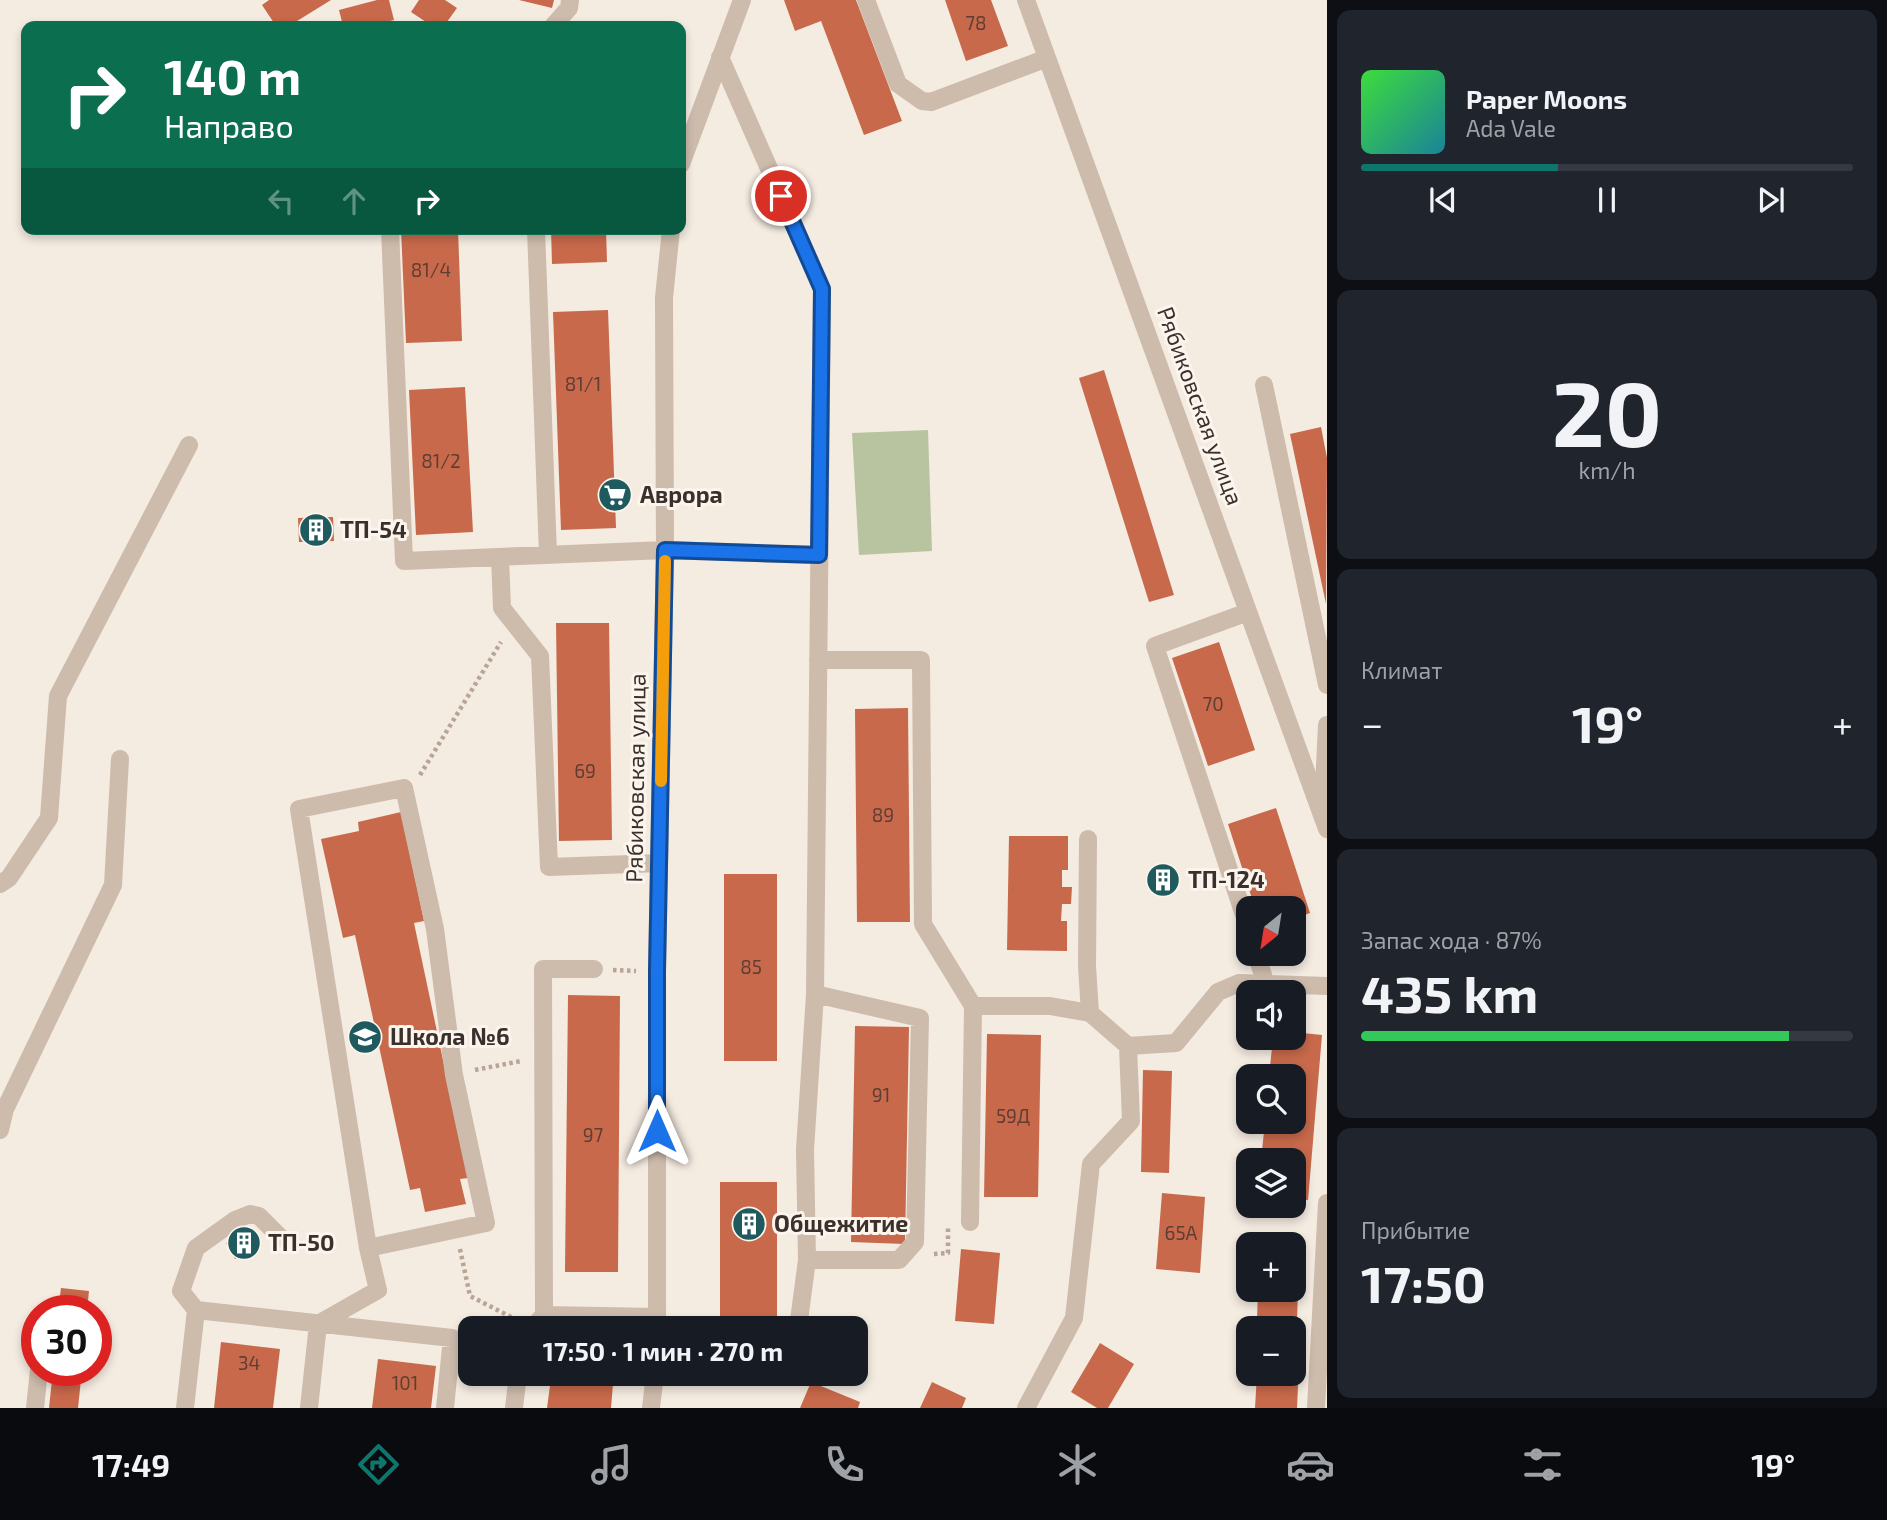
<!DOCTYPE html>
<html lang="ru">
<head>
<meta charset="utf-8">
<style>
  body { margin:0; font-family:"Exo 2",sans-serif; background:#20242c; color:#f1f3f6; height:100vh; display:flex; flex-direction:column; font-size:26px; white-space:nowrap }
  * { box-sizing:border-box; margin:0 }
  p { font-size:23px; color:#9ea1a6 }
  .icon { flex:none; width:38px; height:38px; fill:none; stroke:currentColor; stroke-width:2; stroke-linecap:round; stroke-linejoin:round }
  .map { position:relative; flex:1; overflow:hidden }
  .drawer { display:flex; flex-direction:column; gap:10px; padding:10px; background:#0d0f14; width:560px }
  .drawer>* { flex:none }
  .banner { position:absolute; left:21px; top:21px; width:665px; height:214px; border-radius:14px; box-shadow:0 4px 10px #0003; background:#0b6e4f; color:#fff; overflow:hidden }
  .needle { width:46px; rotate:210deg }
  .buttons { position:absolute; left:1236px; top:896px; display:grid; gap:14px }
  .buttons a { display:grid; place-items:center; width:70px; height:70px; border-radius:14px; background:#171b24; box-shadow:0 4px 10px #0003; font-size:35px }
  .speed { position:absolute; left:21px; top:1295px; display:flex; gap:14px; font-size:35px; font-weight:700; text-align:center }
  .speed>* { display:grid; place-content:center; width:91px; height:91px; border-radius:50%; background:#171b24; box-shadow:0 4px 10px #0003; line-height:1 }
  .speed .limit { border:10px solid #d22; background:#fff; color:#111 }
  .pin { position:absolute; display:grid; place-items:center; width:60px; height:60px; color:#fff; margin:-30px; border:4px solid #fff; border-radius:50%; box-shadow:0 2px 7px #0007 }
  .me { position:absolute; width:77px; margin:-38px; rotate:0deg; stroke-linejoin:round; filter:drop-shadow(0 0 5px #0008) }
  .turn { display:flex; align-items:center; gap:24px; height:147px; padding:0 28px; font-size:32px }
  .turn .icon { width:91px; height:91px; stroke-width:2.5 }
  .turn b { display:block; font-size:49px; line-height:60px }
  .lanes { display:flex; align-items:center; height:66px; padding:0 28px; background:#0003; justify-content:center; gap:35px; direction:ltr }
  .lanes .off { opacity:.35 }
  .big { font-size:52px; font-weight:700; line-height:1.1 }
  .drawer .tile { flex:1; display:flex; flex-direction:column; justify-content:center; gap:10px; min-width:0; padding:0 24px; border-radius:14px; background:#20242c }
  .drawer .dial { align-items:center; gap:0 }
  .dial b { font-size:91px; line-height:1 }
  .song { display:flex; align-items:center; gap:21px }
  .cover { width:84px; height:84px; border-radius:10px; background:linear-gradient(135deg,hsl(120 70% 55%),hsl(190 70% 35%)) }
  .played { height:7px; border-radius:4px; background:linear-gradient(90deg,#0f766e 40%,#363941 40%) }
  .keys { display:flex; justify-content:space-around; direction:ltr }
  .heat { display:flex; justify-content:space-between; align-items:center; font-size:38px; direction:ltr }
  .charge { height:10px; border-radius:5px; background:linear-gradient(90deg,#34c759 87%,#363941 0) }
  .trip { position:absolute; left:458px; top:1316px; width:410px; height:70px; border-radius:14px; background:#171b24; box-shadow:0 4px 10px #0003; font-weight:700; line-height:70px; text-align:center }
  .menu { display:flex; height:112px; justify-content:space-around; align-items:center; background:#090b0e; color:#9ea1a6 }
  .menu .icon { width:49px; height:49px }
  .menu .on { color:#0f766e }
  .menu b { font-size:32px; color:#f1f3f6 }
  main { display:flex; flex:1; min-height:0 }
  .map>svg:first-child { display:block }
  .green { fill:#b8c4a0 }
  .building { fill:#c8694b }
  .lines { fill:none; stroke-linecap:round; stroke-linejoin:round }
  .path { stroke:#b9a596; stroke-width:4.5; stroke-dasharray:3.5 3.5; stroke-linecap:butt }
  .minor { stroke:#cdbbac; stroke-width:18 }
  .route-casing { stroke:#114b97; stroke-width:18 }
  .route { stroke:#1a73e8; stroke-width:12 }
  .slow { stroke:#f59e0b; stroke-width:12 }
  .labels { text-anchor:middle; stroke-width:6; stroke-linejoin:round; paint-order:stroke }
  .number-label { font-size:19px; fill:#5e3e33 }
  .street-label { font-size:23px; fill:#3b302b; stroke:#fbf5ee }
  .poi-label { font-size:23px; font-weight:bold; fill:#3b302b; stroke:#fbf5ee; text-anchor:start }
</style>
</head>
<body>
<main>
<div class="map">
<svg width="1327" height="1408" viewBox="0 0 1327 1408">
  <rect width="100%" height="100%" fill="#f4ebe1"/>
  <path class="green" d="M928 430 932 551 859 555 852 433Z"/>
  <path class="building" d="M269 0H331L289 26H276L262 5Z
    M377 0H389L394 20 371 26H343L339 10Z
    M419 0H445L457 8 444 26H432L411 12Z
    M519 0H554L552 8Z
    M784 0H856L902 121 864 135 821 21 795 31Z
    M945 0H991L1008 46 966 61Z
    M401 229H458L462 341 406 343Z
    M551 229H606L607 262 552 264Z
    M608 310 616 528 561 530 553 312Z
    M1104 370 1174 595 1149 602 1079 378Z
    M465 387 473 532 416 535 409 390Z
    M1321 427 1327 458 1326 604 1290 434Z
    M333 517 334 541 299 542 298 518Z
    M556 623H609L612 840 559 841Z
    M1219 642 1255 750 1208 766 1172 658Z
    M908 708 910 922H857L855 709Z
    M1276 808 1310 913 1293 919V908H1255L1228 824Z
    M401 812 424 921 414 923 468 1178 460 1179 466 1204 425 1212 420 1188 410 1190 355 935 343 938 321 839 359 831 358 822Z
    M1009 836H1068V870H1062V887H1072L1071 904H1062L1061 921H1067V951L1007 950Z
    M1166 865 1175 890 1160 895 1152 869Z
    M724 874H777V1061H724Z
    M568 995 620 996 618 1272H565Z
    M855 1026 909 1027 905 1244 851 1242Z
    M1293 1032 1322 1035 1308 1200 1293 1199V1160H1261L1265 1122H1293V1076H1269L1273 1038H1293Z
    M987 1034 1041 1035 1038 1197H984Z
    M1143 1070 1172 1071 1169 1173 1141 1172Z
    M720 1182H777V1328H720Z
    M1162 1193 1205 1197 1200 1273 1156 1269Z
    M252 1228 261 1244 235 1259 226 1243Z
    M961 1249 1000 1253 994 1324 955 1321Z
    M1293 1261H1299L1297 1321 1257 1319 1258 1290H1293Z
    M61 1288 89 1291 87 1311H58Z
    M221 1342 280 1349 273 1408H214Z
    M1100 1343 1134 1364 1108 1408H1097L1071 1392Z
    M378 1359 436 1366 431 1408H372Z
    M1293 1365H1299L1297 1408H1255L1257 1374H1293Z
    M53 1370H82L78 1408H49Z
    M551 1378 613 1384 611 1408H547Z
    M811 1382 860 1402 858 1408H800Z
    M932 1382 966 1398 962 1408H920Z"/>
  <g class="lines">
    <path class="path" d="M420 775 501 642
      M613 970 636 971
      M475 1070 521 1061
      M460 1249 470 1296 513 1318
      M934 1254 948 1253V1227"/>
    <path class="minor" d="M866 0 898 84 922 101 931 102 1047 58
      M1026 0 1327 829
      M553 26 569 8 570 0
      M720 57 822 289 815 994 805 1150 807 1260 798 1328
      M681 164 742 0
      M390 229 404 561 665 550 819 555
      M536 229 548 555
      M1264 385 1327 685
      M500 557 502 608 540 656 549 867 659 863
      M818 660H921L923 924 973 1006H1050L1090 1013 1128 1046 1176 1043 1218 992 1239 983 1327 986
      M1323 807 1327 725
      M1088 839 1087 966 1090 1013
      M0 884 9 878 49 818 58 696 189 445
      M1248 927 1155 646 1248 612
      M1256 954 1266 984
      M0 1130 5 1109 113 885 120 759
      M970 1222 973 1006
      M807 1260H899L915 1242 920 1018 815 994
      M196 1310 452 1338 445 1408
      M544 1315 543 969H594
      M318 1324 378 1290 368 1248 299 809 404 788 435 929 454 1075 486 1223 368 1248
      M532 1328 544 1315 657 1317
      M657 1328V971L665 550 664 298 671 229
      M35 1408 39 1370
      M185 1408 196 1310 181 1291 196 1248 235 1220 250 1214 259 1216 281 1238
      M309 1408 318 1324
      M514 1408 518 1374
      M651 1408 655 1374
      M1026 1408 1074 1318 1091 1164 1131 1121 1128 1046
      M1316 1408 1327 1203"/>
  </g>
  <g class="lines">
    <g class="route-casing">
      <path id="route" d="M657 1131V971L665 550 819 555 822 289 781 196"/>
    </g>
    <use href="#route" class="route"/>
    <path class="slow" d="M661 781 665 561"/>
  </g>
  <defs>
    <g id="supermarket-disc" transform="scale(1.75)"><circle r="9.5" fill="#1f5a5e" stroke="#fbf5ee"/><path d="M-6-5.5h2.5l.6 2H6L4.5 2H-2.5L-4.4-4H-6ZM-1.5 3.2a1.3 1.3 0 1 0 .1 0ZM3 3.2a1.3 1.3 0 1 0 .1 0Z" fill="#fff"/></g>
    <g id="building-disc" transform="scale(1.75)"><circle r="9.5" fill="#1f5a5e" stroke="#fbf5ee"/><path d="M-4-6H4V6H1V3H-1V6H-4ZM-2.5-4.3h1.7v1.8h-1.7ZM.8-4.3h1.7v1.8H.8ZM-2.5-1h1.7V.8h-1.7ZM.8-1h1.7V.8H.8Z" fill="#fff"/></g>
    <g id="school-disc" transform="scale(1.75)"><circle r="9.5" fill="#1f5a5e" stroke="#fbf5ee"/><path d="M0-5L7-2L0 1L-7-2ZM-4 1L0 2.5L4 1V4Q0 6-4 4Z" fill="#fff"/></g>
  </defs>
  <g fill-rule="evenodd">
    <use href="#supermarket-disc" x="615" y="495"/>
    <use href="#building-disc" x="316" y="530"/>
    <use href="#building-disc" x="1163" y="880"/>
    <use href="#school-disc" x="365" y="1037"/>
    <use href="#building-disc" x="749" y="1224"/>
    <use href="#building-disc" x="244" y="1243"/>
  </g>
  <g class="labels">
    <g class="number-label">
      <text x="976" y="30">78</text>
      <text x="431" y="277">81/4</text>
      <text x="583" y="391">81/1</text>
      <text x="441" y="468">81/2</text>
      <text x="1213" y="711">70</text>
      <text x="585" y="778">69</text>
      <text x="883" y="822">89</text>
      <text x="751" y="974">85</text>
      <text x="881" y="1102">91</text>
      <text x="1013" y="1123">59Д</text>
      <text x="593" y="1142">97</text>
      <text x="1181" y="1240">65А</text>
      <text x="249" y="1370">34</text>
      <text x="405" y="1390">101</text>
    </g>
    <g class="street-label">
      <text transform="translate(1200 406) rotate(70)" y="8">Рябиковская улица</text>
      <text transform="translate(636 778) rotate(-89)" y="8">Рябиковская улица</text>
    </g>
    <g class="poi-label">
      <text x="640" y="503">Аврора</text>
      <text x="340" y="538">ТП-54</text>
      <text x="1188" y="888">ТП-124</text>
      <text x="390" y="1045">Школа №6</text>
      <text x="774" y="1232">Общежитие</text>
      <text x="268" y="1251">ТП-50</text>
    </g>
  </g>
</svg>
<div class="buttons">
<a><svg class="needle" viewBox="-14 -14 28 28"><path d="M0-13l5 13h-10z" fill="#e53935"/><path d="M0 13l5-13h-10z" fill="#9ea1a6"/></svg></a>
<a><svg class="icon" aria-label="sound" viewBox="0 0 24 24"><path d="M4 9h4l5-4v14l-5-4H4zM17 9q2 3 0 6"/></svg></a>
<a><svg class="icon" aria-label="search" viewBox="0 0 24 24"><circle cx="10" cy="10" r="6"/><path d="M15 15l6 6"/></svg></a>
<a><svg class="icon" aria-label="layers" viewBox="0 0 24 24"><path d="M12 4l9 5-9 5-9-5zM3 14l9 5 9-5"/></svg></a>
<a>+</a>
<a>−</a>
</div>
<div class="speed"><div class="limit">30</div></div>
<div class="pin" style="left:781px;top:196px;background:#d93025"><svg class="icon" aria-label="arrive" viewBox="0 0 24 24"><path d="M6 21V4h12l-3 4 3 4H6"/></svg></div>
<svg class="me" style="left:657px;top:1131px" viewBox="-20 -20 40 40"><path d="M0-17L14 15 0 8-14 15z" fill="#1a73e8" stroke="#fff" stroke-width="4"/></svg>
<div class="trip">17:50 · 1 мин · 270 m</div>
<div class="banner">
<div class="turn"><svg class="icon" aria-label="right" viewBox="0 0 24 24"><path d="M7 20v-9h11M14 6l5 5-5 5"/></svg><div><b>140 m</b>Направо</div></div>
<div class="lanes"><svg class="icon off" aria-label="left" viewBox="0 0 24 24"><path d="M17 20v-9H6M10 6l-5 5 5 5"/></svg><svg class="icon off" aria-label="ahead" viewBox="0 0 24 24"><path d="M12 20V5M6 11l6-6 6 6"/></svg><svg class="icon" aria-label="right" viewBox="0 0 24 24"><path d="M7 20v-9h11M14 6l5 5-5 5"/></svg></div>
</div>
</div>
<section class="drawer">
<div class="tile">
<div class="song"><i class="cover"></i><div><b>Paper Moons</b><p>Ada Vale</p></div></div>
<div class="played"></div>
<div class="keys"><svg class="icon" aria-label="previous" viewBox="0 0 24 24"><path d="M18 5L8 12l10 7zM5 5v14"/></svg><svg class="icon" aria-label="pause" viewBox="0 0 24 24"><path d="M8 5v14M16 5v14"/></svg><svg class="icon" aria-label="next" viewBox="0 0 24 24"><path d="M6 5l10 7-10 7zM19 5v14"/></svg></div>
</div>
<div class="tile dial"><b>20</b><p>km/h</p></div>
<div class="tile"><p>Климат</p>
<div class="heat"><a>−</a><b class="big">19°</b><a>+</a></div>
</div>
<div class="tile"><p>Запас хода · 87%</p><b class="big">435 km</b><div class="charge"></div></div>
<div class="tile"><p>Прибытие</p><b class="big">17:50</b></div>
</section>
</main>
<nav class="menu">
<b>17:49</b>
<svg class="icon on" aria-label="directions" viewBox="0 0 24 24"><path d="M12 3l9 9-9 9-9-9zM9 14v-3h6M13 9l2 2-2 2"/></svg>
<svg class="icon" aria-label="music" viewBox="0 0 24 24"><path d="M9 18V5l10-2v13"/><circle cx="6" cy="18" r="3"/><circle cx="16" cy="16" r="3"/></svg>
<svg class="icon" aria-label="phone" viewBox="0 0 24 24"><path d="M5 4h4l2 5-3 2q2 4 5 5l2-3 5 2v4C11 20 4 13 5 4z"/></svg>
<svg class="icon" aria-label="climate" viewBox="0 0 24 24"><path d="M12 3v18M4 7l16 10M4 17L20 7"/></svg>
<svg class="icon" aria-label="car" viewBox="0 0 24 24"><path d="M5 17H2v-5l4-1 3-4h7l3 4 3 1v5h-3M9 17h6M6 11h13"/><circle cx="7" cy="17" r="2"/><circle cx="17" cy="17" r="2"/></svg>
<svg class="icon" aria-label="filters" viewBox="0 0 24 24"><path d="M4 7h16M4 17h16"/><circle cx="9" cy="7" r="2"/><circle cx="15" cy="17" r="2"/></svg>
<b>19°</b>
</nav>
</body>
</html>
